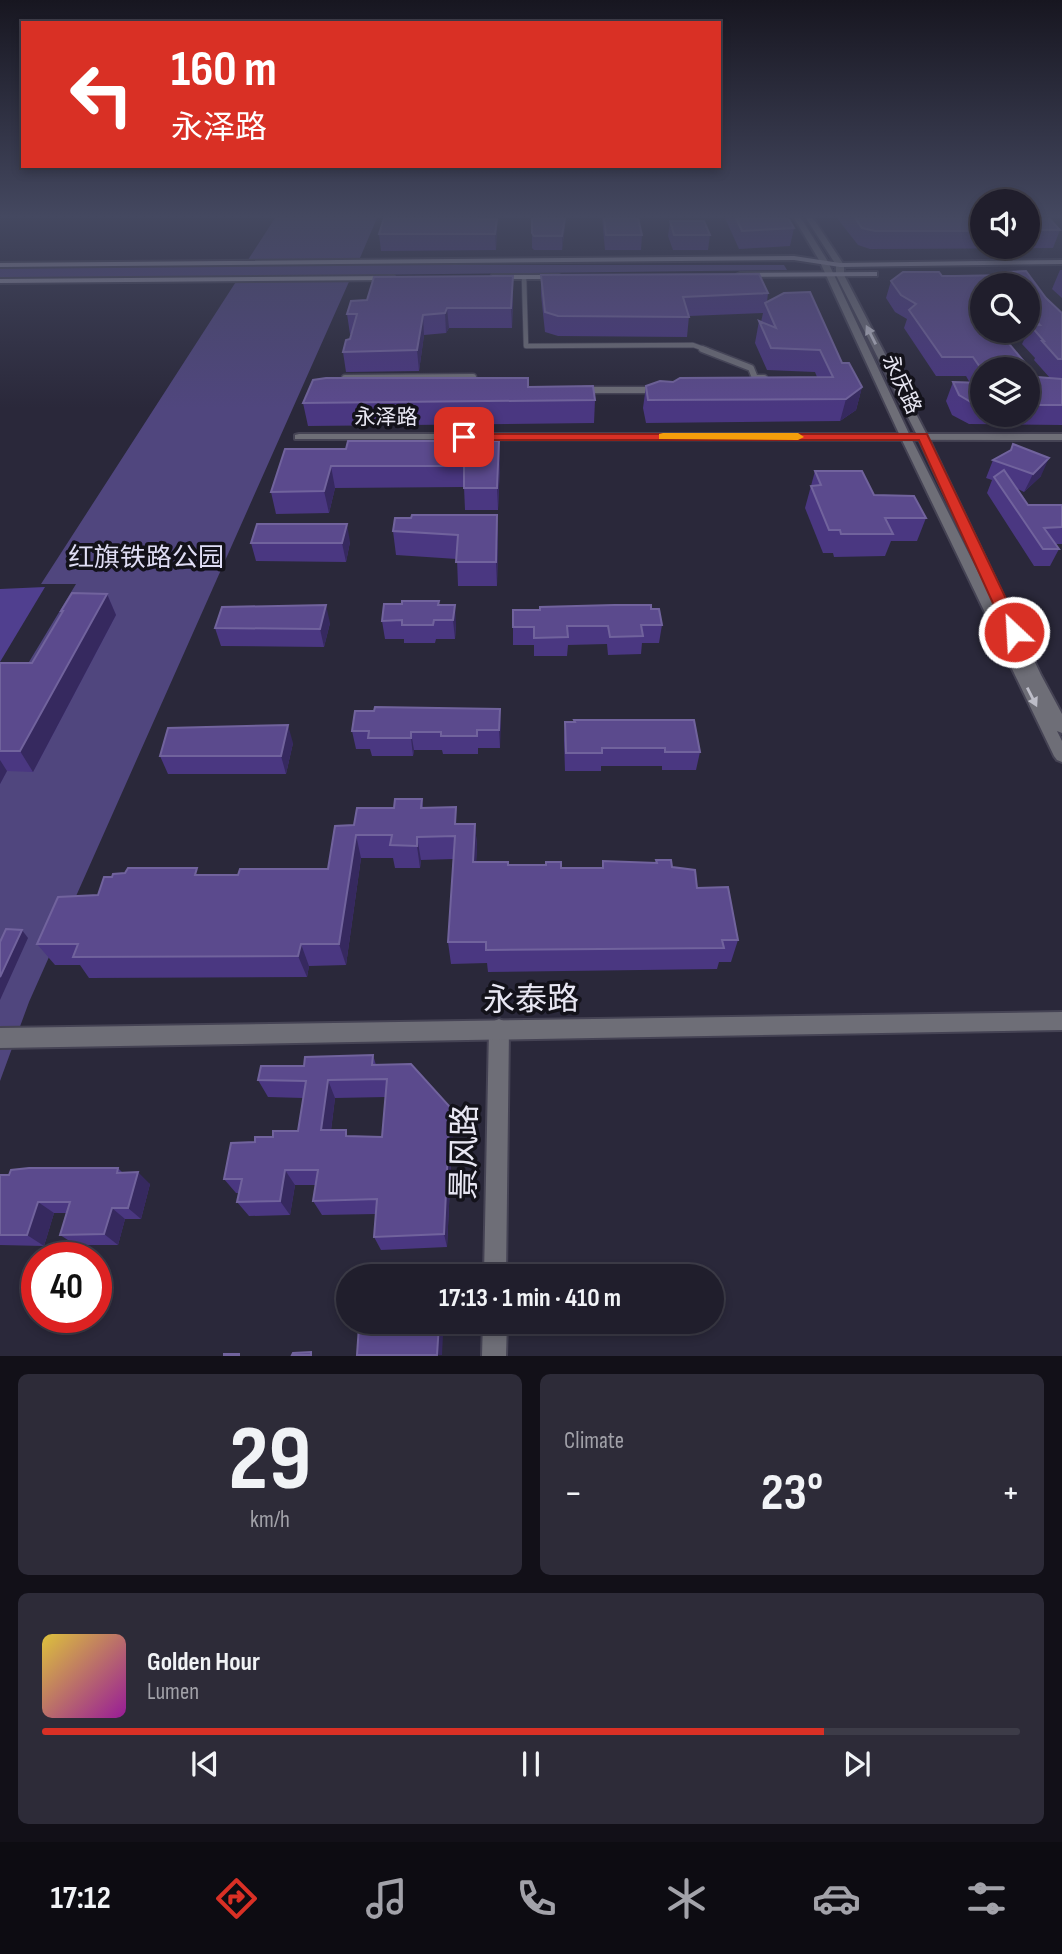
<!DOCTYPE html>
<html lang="en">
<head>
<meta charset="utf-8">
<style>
  body { margin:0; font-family:"Sofia Sans Condensed","Noto Sans SC",sans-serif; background:#2d2b38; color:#f1f3f6; height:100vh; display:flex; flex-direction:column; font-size:26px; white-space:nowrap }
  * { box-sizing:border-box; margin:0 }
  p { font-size:23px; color:#a2a2a9 }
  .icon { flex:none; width:38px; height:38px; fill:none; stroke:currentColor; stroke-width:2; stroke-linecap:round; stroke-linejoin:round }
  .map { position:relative; height:1356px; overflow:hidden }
  .drawer { display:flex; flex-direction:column; gap:18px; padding:18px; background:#121018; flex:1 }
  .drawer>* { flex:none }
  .top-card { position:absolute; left:21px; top:21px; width:700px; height:147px; border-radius:0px; box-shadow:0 4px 10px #0003,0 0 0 2px #3d3c48; background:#d93025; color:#fff; overflow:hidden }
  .tools { position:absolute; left:970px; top:189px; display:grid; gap:14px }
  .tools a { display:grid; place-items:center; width:70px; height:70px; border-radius:50%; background:#201e2c; box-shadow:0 4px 10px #0003,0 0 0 2px #3d3c48; font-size:35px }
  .speed { position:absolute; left:21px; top:1242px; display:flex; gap:14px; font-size:35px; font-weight:700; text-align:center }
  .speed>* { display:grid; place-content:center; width:91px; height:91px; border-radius:50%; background:#201e2c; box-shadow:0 4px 10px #0003,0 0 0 2px #3d3c48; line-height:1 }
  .speed .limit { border:10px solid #d22; background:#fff; color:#111 }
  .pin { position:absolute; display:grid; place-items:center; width:60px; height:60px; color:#fff; margin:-30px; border-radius:14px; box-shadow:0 4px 10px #0006 }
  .me { position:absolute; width:77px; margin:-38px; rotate:335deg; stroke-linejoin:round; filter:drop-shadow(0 0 5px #0008) }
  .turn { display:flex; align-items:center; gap:24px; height:147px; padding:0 35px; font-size:32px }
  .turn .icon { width:91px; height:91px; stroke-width:2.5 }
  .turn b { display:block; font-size:49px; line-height:60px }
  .big { font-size:52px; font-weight:700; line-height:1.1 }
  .drawer .widget { flex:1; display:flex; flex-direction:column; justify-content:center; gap:10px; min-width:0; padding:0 24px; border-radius:10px; background:#2d2b38 }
  .drawer .dial { align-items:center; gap:0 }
  .dial b { font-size:91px; line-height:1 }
  .song { display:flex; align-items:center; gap:21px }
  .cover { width:84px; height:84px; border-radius:10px; background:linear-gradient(135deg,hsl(50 70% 55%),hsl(300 70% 35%)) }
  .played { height:7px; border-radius:4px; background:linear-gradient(90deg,#d93025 80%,#3d3c48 80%) }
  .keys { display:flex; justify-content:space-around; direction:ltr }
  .heat { display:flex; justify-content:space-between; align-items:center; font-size:38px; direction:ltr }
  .drawer .tiles { flex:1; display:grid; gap:18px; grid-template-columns:1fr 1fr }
  .widget:last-child { grid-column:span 2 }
  .trip { position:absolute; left:336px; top:1264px; width:388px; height:70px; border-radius:35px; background:#201e2c; box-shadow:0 4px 10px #0003,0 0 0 2px #3d3c48; font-weight:700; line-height:70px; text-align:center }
  .dock { display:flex; height:112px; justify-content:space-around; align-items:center; background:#0d0c12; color:#a2a2a9 }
  .dock .icon { width:49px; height:49px }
  .dock .selected { color:#d93025 }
  .dock b { font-size:32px; color:#f1f3f6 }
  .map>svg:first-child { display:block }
  .green { fill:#50467e }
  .forest { fill:#503f8f }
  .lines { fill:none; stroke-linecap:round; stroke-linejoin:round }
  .service-far1-casing { stroke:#454354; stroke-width:6 }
  .service-casing { stroke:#454354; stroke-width:9 }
  .minor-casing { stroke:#454354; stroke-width:4 }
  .tertiary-casing { stroke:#454354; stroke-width:4 }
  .secondary-casing { stroke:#454354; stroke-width:4 }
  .service-far1 { stroke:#6e6e77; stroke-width:4.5 }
  .service { stroke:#6e6e77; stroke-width:6 }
  .minor { fill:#6e6e77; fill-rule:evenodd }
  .tertiary { fill:#6e6e77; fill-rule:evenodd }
  .secondary { fill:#9593a2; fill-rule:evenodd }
  .wall { fill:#4a3781; fill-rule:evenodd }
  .shaded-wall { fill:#36295f }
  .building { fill:#5b4a8d; stroke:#71639d; stroke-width:2; fill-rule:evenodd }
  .oneway { fill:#bdbdc8 }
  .route { fill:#d93025; stroke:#8d1f18; stroke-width:2 }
  .slow { fill:#f59e0b }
  .labels { text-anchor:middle; stroke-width:7; stroke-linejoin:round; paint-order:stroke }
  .far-street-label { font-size:21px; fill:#e8e7f3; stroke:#13121a }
  .park-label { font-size:26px; fill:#dfddf4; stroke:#13121a }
  .near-street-label { font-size:32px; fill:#e8e7f3; stroke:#13121a }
</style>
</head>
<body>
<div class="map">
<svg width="1062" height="1356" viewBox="0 0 1062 1356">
  <rect width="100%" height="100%" fill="#2a283a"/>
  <path class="green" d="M275 218H377L357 265H784L787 270 352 275 29 1002 0 1081V710L76 584H41L239 277H0V268L244 266Z"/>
  <path class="forest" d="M45 587 0 662V589Z"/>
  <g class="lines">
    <g class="service-far1-casing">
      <path id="service-far1" d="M524 277 526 346 693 345 707 350"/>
    </g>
    <g class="service-casing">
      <path id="service" d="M702 349 751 368 755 378H764
        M345 378 473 377 472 386
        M584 390H655"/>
    </g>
    <g class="minor-casing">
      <path id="minor" d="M299 434H1062V440L295 439V435Z
        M499 1019 506 1022 509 1029 506 1276H484L489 1029 492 1022Z
        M483 1321H507L506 1356H482Z"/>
    </g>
    <g class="tertiary-casing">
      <path id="tertiary" d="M794 218H801L827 260 911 438 1001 618 918 437 836 275V265L806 218H813L844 265V275L928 437 1041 675 1062 714V733L1057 731 1062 741V762L1057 760 1054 756 901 438 819 260Z
        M1062 1012V1030L0 1048V1028Z"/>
    </g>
    <g class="secondary-casing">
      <path id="secondary" d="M794 256 840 263 1062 260V264L840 267 794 260 0 267V263Z
        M874 272H877V276L740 277 736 275 740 273Z
        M492 275H559L563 277 559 279H492Z
        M394 276V280H391L0 283V279Z"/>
    </g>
    <use href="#service-far1" class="service-far1"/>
    <use href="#service" class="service"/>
    <use href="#minor" class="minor"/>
    <use href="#tertiary" class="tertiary"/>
    <use href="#secondary" class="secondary"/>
  </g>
  <path class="wall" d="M384 218H480V219H497L496 250 381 251 379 234Z
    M532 218H566L562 250H534L532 248Z
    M602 218H638L642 235 641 250H605Z
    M711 218H788L794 228 790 246 739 249 725 218Z
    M837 218H982V247H1027V218L1060 230 1053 248 870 249 858 245Z
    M670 221 710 235 708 250H673L668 236Z
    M1060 270H1062V298L1052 289Z
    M1026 271 1046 298 1062 313V378H1050L1034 360 1035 358 1022 344 1026 336 1021 331H1027V285H982V331H1001L1010 345 1037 377 1062 379V425L969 424 952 415 946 401 953 382 970 383 966 376H936L904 328 907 319 895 312 886 298 891 281 903 272H939L942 276H955L1005 275 1006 272ZM982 369H1027V415H982Z
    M541 275 768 293 767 302 842 363 862 387 856 410 840 421 646 423 643 408 646 386 673 382 817 377 815 372 767 370 755 343 759 321 761 322 763 313 689 316 687 337 558 336 545 332 541 295Z
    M513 296 512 328H449L446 333 424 335 419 371 346 372 343 352 350 339 351 334H350L347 314Z
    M595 400 594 423 308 426 303 403Z
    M499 441 500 462 498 510H465L464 487 335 488 329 513 276 514 271 492 346 449Z
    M993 460 1041 476 1024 492 1018 489 1028 505H1062V544H1055L1059 549 1050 566H1034L987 493 992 480 986 478Z
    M815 471 874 495 926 518 917 541H891L885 556 834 557 833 553H823L805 508Z
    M497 515 498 539 497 586H458L457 559 396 555 393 531Z
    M350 542 346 562 256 561 251 543Z
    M107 594 116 615 33 772 7 771 0 784V663H32L62 613 61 611Z
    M439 605 456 623 455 639H436L435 643H404V639H385L382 621Z
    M651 609 662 625 659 643H642L641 654 608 655 607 644 568 645 567 656H534V645H513V610Z
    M330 623 324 647 221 646 215 628Z
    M500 709V748H478V754H443L442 750H414L413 756H372L370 749H356L352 731Z
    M565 722 700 752 696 770H662V766H601V771H565L564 740Z
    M293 743 286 774H168L160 756Z
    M422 799 423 807 458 824H475L477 847 476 862 508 865 561 868H602L603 861 656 863V860L672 867 697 888 738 940 731 962H719L717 969 488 972 487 963 451 964 448 942 453 859 421 860 420 868H395L393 858H361L346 965 309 966 307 977 89 978 80 965H55L37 944 98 895 112 877 125 873 238 875 328 869 354 825 394 808Z
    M373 1055 376 1065 453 1124 447 1247 381 1250 374 1237 376 1214 322 1215 313 1201 316 1185H295L290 1215 249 1216 237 1202 239 1193H236L224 1179 255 1142 298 1131 303 1098 268 1097 258 1080 304 1066ZM386 1097 382 1137 348 1136 331 1130 335 1098Z
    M118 1168 123 1173 150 1184 141 1219H125L118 1245H76L60 1235 66 1213H54L44 1246 0 1245V1175Z"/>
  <path class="shaded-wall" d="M565 218H566L562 250V236Z
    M497 219V236L496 250 495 234Z
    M513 276V296L512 328 511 308Z
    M447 308 449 328 446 333 445 313Z
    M423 315 424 335 419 371 417 350Z
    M862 387 856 410 840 421 846 399Z
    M499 441 500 462 498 510 497 488Z
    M1049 458 1041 476 1024 492 1033 474Z
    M331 466 335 488 329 513 324 491Z
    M497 515 498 539 497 586 496 562Z
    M347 524 350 542 346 562 342 543Z
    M107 594 116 615 33 772 20 751Z
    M326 605 330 623 324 647 320 629Z
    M455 605 456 623 455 639 453 620Z
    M500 709 501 727 500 748 499 730Z
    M288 725 293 743 286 774 281 756Z
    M411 732 414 750 413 756 411 738Z
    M0 760 7 771 0 784Z
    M475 824 477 847 475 885 473 862Z
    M356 835 361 858 346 965 339 944Z
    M417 837 421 860 420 868 417 846Z
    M22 930 28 938 0 1000V977Z
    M301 944 309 966 307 977 298 956Z
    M328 1080 335 1098 329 1146 321 1130Z
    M450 1107 453 1124 447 1247 444 1234Z
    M285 1170 295 1185 290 1215 280 1201Z
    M138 1172 150 1184 141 1219 128 1208Z
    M38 1202 54 1213 44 1246 27 1235Z
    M112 1208 125 1219 118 1245 104 1234Z
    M439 1324 443 1334 442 1355H437Z"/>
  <path class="building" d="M384 218H479V219H497L495 234H379Z
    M532 218H565L562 236H534L532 233Z
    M604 218H638L642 235H606Z
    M736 218H788L794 228 742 231Z
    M855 218H982V231H875L862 228Z
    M1027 218H1049L1060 230H1027Z
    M670 221H704L710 235H674Z
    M1026 271 1046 298 1062 313V359H1058L1042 341H1044L1030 325H1040L1027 311V285H982V297L980 298 982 302V331H1001L1010 345 1037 377 1062 379V405H1027V369L982 370 973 357H942L909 310 916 304 901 295 891 281 903 272H939L942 276H955L1010 275 1006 272Z
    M759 274 768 293 683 297 689 317 558 316 545 312 541 275Z
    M513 276 511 308H447L445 313 423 315 417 350 343 352 346 340 350 339 357 314H347L351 301 367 300 374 277Z
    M810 292 842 363H849L862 387 846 399 648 400 646 386 660 381 673 382 680 378 833 377 820 350 771 348 759 321 776 328 765 303 784 293Z
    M326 378H528V387L593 386 595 400 303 403 313 380Z
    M953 382 982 383V405H976L959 395Z
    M348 441H499L497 488H464V466H331L324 491 271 492 285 449H346Z
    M1013 444 1049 458 1033 474 993 460 1011 450Z
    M1004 470 1028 505H1062V527L1044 528 1059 549H1043L994 477Z
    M815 471H862L874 495 914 496 926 518H885L893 534H841L840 530H829L811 486 821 485Z
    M412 515H497L496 562H456L458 535 393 531 395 518H411Z
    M257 524H347L342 543H251Z
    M72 593 107 594 20 751H0V663H32L63 611H61Z
    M402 601H439L438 605H455L453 620H434L433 625H402V620L382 621 384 604H402Z
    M326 605 320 629 215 628 222 607Z
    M614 605H651V609H659L662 625H641L643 636 610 637 608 626H567L568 637 534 638V627H513V610H540V607Z
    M375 707 500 709 499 730H477V736H441V732H411V738H368L369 731H352L355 711H374Z
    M574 720H694L700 752H665V748H602V753H566L565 722H575Z
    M288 725 281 756H160L168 728Z
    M395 799H422L421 808 456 807 455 824H475L473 862H508V865H546V862H561V868H603V861L657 863 656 860H671L672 867 695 870 697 888 728 887 738 940H722L724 948 486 950V942H448L455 836 417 837V846L390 845 392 835H356L339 944H301L298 956 73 957 78 944H37L58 897 98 895 104 877H112L113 874 125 873 128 868H197L195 875H238L240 869H328L335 826 354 825 357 808H394Z
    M6 929 22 930 0 977V942Z
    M373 1055 372 1065 411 1064 450 1107 444 1234 374 1237 377 1199 313 1201 318 1170H285L280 1201 237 1202 242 1179H224L231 1143 255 1142V1137H273V1131H298L306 1081 258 1080 261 1066H304L305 1057ZM387 1079 382 1137 346 1136V1130H321L328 1080Z
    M29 1168H118L117 1173 138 1172 128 1208H112L104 1234 60 1235 70 1202H38L27 1235H0V1175H9L11 1170Z
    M439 1324 437 1355H357L359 1326Z
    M311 1352V1355H292L293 1353Z
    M224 1354H239V1355H224Z"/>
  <defs><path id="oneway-solid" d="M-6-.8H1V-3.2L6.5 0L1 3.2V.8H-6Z" transform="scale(1.75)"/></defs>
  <g class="oneway">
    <use href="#oneway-solid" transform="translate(871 335) rotate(-117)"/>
    <use href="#oneway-solid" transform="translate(1032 697) rotate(63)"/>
  </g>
  <linearGradient id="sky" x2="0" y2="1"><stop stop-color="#171620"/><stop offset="0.53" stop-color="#444860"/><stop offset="1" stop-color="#444860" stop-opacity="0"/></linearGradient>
  <rect width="1062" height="408" fill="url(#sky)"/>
  <path class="route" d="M460 434H927L1022 632 1014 637 1006 632 919 440H464L460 439Z"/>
  <path class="slow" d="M663 433H798L804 437 798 440 659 439V434Z"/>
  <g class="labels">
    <g class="far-street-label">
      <text transform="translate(902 384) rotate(65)" y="7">永庆路</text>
      <text x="386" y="424">永泽路</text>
    </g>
    <g class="park-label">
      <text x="146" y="566">红旗铁路公园</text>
    </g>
    <g class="near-street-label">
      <text transform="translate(531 999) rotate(-1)" y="11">永泰路</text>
      <text transform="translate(464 1152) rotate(-89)" y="11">景风路</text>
    </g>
  </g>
</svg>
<div class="tools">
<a><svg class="icon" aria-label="sound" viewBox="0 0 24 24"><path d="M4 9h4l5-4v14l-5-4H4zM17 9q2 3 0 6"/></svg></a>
<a><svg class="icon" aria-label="search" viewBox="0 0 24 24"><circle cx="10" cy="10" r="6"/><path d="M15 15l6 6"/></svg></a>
<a><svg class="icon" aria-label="layers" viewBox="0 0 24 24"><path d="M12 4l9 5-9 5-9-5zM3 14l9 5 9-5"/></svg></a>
</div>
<div class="speed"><div class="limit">40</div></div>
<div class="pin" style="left:464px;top:437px;background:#d93025"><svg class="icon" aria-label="arrive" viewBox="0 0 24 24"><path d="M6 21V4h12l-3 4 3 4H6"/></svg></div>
<svg class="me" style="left:1014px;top:632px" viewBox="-20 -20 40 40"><circle r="17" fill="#d93025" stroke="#fff" stroke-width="3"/><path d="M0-11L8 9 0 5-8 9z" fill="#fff"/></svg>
<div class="trip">17:13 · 1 min · 410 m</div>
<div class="top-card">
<div class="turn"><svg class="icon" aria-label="left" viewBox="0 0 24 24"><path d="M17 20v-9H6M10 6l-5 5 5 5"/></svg><div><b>160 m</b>永泽路</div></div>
</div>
</div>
<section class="drawer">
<div class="tiles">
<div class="widget dial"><b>29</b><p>km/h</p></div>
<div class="widget"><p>Climate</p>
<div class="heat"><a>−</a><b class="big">23°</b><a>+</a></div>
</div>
<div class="widget">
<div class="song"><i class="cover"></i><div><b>Golden Hour</b><p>Lumen</p></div></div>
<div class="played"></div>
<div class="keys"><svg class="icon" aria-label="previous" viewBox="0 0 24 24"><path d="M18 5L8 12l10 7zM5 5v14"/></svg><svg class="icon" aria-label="pause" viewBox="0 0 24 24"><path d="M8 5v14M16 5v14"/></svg><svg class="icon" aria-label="next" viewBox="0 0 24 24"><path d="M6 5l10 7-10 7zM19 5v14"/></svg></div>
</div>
</div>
</section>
<nav class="dock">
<b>17:12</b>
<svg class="icon selected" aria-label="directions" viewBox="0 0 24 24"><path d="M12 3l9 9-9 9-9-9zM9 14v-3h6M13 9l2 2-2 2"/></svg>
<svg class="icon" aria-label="music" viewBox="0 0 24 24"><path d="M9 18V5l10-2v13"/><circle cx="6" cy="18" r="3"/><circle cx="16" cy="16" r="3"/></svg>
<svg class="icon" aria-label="phone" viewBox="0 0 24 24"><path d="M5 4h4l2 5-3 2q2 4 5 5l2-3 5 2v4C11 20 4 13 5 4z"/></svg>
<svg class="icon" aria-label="climate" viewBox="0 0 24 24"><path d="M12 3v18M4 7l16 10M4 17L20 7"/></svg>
<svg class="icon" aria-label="car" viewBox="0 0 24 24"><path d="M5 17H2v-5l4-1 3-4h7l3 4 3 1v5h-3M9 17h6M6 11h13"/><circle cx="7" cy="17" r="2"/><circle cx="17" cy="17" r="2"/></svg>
<svg class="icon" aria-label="filters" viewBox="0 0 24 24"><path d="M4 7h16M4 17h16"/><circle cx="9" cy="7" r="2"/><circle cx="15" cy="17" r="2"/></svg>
</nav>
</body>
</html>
